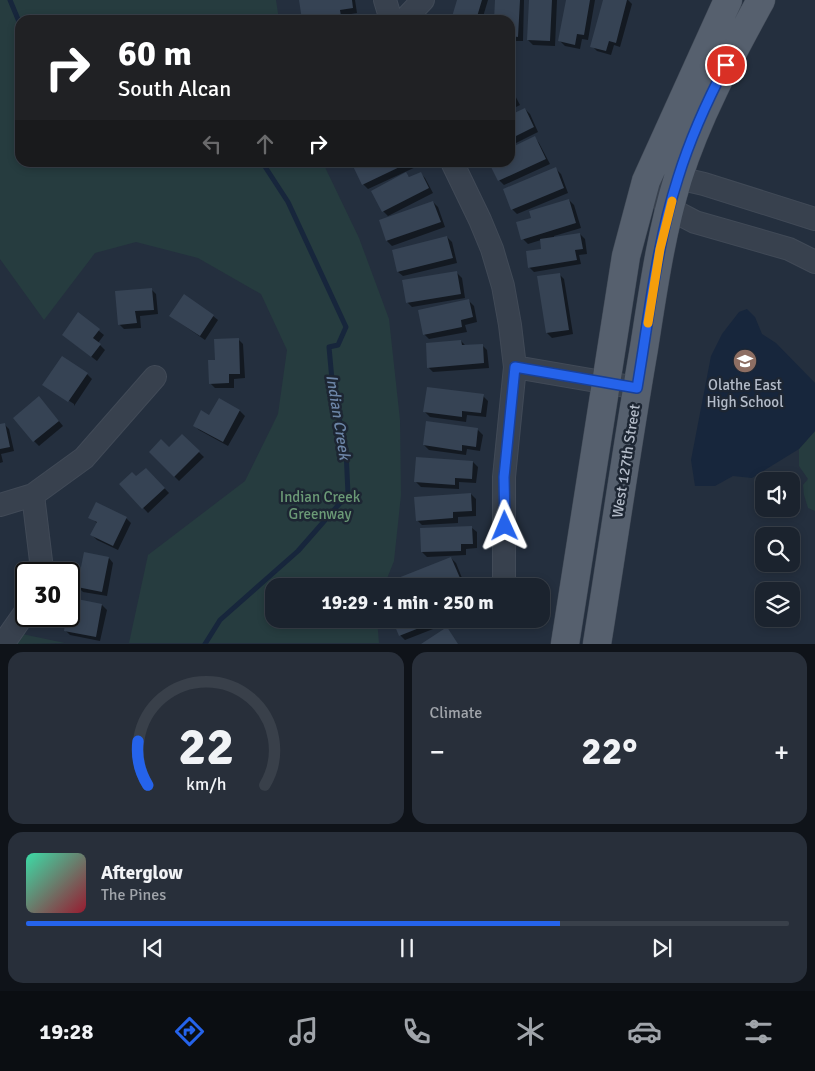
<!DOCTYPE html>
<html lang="en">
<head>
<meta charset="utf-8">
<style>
  body { margin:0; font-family:Signika,sans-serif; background:#282f3a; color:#f1f3f6; height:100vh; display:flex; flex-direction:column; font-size:19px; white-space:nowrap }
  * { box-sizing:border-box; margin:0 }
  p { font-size:16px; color:#a0a4aa }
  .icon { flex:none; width:28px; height:28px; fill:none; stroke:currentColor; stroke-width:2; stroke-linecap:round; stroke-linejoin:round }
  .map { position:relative; height:644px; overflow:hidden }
  .details { display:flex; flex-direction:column; gap:8px; padding:8px; background:#0f1319; flex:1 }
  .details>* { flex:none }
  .guide { position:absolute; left:15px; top:15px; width:500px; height:152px; border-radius:15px; box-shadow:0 2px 8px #0003,0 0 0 1px #39404a; background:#202124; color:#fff; overflow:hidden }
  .controls { position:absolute; left:755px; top:472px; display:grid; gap:10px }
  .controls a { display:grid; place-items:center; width:45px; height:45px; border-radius:10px; background:#1b232e; box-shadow:0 2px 8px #0003,0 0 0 1px #39404a; font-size:25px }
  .speed { position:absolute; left:15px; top:562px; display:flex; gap:10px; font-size:25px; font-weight:700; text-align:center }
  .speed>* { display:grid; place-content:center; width:65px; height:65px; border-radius:50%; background:#1b232e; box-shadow:0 2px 8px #0003,0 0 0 1px #39404a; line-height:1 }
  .speed .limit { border:2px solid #111; border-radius:8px; background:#fff; color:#111 }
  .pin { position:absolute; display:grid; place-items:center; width:42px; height:42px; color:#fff; margin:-21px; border:2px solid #fff; border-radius:50%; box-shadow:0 1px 5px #0007 }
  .me { position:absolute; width:55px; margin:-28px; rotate:359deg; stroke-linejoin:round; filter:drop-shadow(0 0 4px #0008) }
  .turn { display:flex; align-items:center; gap:18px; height:105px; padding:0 20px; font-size:22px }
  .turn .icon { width:65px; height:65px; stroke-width:2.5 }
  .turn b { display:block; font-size:35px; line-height:42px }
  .lanes { display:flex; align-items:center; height:48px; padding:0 20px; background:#0003; justify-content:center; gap:25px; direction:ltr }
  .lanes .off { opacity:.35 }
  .big { font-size:38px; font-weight:800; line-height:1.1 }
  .details .tile { flex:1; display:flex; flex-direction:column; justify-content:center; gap:8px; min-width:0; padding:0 18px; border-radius:15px; background:#282f3a }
  .details .dial { align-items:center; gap:0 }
  .dial svg { height:130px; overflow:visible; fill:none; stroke:#39404a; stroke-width:7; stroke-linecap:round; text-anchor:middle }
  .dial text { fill:#f1f3f6; stroke:none }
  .song { display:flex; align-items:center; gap:15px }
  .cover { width:60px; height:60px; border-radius:8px; background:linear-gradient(135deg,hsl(160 70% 55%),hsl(350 70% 35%)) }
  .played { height:5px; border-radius:2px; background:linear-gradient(90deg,#2563eb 70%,#39404a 70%) }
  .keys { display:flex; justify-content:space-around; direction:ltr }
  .heat { display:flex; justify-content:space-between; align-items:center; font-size:28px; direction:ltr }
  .details .tiles { flex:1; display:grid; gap:8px; grid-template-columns:1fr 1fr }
  .tile:last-child { grid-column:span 2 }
  .trip { position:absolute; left:265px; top:578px; width:285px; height:50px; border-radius:15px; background:#1b232e; box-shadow:0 2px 8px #0003,0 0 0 1px #39404a; font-weight:800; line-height:50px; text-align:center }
  .menu { display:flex; height:80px; justify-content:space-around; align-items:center; background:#0b0e12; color:#a0a4aa }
  .menu .icon { width:35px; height:35px }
  .menu .active { color:#2563eb }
  .menu b { font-size:22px; color:#f1f3f6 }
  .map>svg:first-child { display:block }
  .green { fill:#263c3f }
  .water { fill:#17263c }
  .shadow { fill:#0007 }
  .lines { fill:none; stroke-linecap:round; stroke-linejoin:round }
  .stream { stroke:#17263c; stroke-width:5 }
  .building { fill:#364354 }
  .minor-casing { stroke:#414a57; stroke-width:24 }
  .major-casing { stroke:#414a57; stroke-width:29 }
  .minor { stroke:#38414e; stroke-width:22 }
  .major { stroke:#56606e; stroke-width:28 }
  .route-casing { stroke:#184099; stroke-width:12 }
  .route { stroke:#2563eb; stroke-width:9 }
  .slow { stroke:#f59e0b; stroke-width:9 }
  .labels { text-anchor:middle; stroke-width:5; stroke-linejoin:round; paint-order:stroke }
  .poi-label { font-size:15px; fill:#b4bcc9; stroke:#1d2633 }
  .street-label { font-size:15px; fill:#b4bcc9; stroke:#1d2633 }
  .park-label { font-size:15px; fill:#6b9a76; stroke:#1d2633 }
  .water-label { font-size:16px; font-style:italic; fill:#6d86a8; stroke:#1d2633 }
</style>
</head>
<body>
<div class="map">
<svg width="815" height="644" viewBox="0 0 815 644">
  <rect width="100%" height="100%" fill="#242f3e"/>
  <path class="green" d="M0 0H276L279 20H20V162L323 163 359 238 389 319 400 420 401 495 394 561 384 586H274V619H377L379 643H129L148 555 245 481 278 414 287 350 261 294 198 258 136 242 95 253 44 320 0 259Z
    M815 431V511L808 508 804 495 803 485 808 479 799 466V449Z
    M22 634 65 643 16 644Z"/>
  <path class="water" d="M747 309 755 317 762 334 776 343 815 383V431L799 449 752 478 733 476 715 486H695L691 460 711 356 722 334 739 312Z"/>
  <path class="shadow" d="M300 0H355L357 13 345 15 346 20H303Z
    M458 0H488L482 20H453Z
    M496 0H524L523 41H510V20H496Z
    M531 0H557L555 46 533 45 528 40Z
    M567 0H595L588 40 582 39 580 49 565 46 560 41Z
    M604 0H628L632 4 620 47 614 45 611 55 597 51 592 46Z
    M510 86 520 105 510 110Z
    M525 109 530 114 538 132 510 146V116Z
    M535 138 539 143 550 164 504 185 499 180 510 162V149Z
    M359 162H416L418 166 368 189 363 184Z
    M556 169 561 174 568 193 517 214 512 209Z
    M420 173 425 178 433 193 388 216 383 211 406 174 410 178Z
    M569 200 574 205 581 228 554 236V238L580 234 585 239 587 254 579 255 581 264 534 272 529 267 542 250 541 240 528 244 523 239 532 219Z
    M433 202 438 207 445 227 392 246 387 241 380 221Z
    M447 237 452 242 457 263 403 276 398 272Z
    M457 273 462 278 465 298 412 307 407 302Z
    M559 274 564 279 573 334 552 338 547 333Z
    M151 289 156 294 158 314 140 316 141 328 124 329 119 324Z
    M469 301 474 306 477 322 465 325 467 332 429 339 424 334Z
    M78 314 104 335 98 343 105 350 97 361 68 339Z
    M213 316 218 320 205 340 176 320Z
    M238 339 243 344 245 378 234 379V388H215L210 383 216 361Z
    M461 341 466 346 482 345 487 350 489 368 433 372 428 367Z
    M87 374 92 379 74 406V404L48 387Z
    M483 396 488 401 486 417 467 415 466 422 430 417 425 412Z
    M219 400 240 411 245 416 228 446 199 430 194 425 210 417Z
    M44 403 63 426 39 446 34 441Z
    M4 424 9 429 14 451 1 454 3 462 0 463V425Z
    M478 430 483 435 480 451 467 449 466 455 429 450 424 445Z
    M182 436 204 457 179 481 150 452 169 449Z
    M473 462 478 467 476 483 459 482V489L421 487 416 482Z
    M146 469 169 493 148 513 121 484 136 478Z
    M471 494 476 499V516L458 517V523L422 525 417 520Z
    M90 517 126 518 131 523 118 550 97 540 92 535 97 523Z
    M472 528 477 532V548L466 549V555L427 557 422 552Z
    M109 558 113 563 107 596 83 592 78 587Z
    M451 558 456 563 464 583 457 586H403L400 579Z
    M102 605 107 610 100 641 70 635 65 630 69 612 75 614Z
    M394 619H456V620L405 640 400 635Z"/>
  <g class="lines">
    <path class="stream" d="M10 0 20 24
      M205 644 220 620 298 551 348 494 346 450 333 391 329 347 338 345 346 327 288 202 262 162"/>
  </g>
  <path class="building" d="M299 0H352L353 8 340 10 341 16 317 20H302Z
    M457 0H482L476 20H451Z
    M495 0H520L518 37 510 36V20H494Z
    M529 0H552L550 41 527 40Z
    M566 0H590L584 35 577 34 575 45 558 41Z
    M603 0H627L616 43 609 41 606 51 590 47Z
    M510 89 516 100 510 103Z
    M525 108 534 127 510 139V115Z
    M535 136 546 159 498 181 490 165 495 162H510V148Z
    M356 162H410L362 185 352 164Z
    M556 167 564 188 511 210 503 189Z
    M406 172 409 177 421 172 429 188 382 212 371 191Z
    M569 199 576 223 521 240 516 222 531 218 529 211Z
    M433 201 441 222 386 241 379 220Z
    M580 233 583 249 575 250 577 260 528 268 526 251 541 249 540 239Z
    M447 236 453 258 397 272 392 250Z
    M457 271 461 294 406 303 402 280Z
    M560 273 569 330 546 333 537 276Z
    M152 288 154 310 135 311 137 323 118 325 115 291Z
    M184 294 214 315 200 336 169 316Z
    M469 299 473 317 461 320 462 327 423 335 418 310Z
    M78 312 100 329 93 338 101 344 91 357 62 335Z
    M239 338 240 374H229V383L209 384 208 360H215L214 339Z
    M461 340 462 345 483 344 484 363 427 368 426 343Z
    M62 356 88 373 68 402 42 385Z
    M427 387 484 394 481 413 462 411V417L423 412Z
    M39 396 59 421 33 442 13 418Z
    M219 398 240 410 223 442 193 426 201 410 209 415Z
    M426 421 478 428 476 447 462 445V451L423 445Z
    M5 423 10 447 0 449V424Z
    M182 434 200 451 174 477 149 452 161 439 169 447Z
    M416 457 473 461 472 479 455 478V485L414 482Z
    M146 468 165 488 142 509 119 484 132 472 136 476Z
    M471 493 472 511 453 512V518L416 521 414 497Z
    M96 502 127 517 113 546 90 535 97 522 88 518Z
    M472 526 473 544H461V551L421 552 420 528Z
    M84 552 109 557 102 592 77 587Z
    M451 557 460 578 440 586H402L398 578Z
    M77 599 102 604 96 637 64 631 66 616H69V611L74 612Z
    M392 619H442L399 636Z
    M447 627 458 644H421Z"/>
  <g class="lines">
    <g class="minor-casing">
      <path id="minor" d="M385 0 391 20
        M404 20 423 0
        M452 162 480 220 492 249 503 286 510 325 515 367 504 477V586
        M662 179 678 178 704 184 815 219
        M646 181 670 209 695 222 789 249 815 262
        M515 367 637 388
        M33 495 41 561 38 574
        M0 505 33 495 84 458 155 377
        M3 644 26 611"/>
    </g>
    <g class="major-casing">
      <path id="major" d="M565 644 626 256 646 181 728 0
        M597 644C613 545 627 446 644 348 653 291 661 233 678 178 698 115 730 57 761 0"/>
    </g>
    <use href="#minor" class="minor"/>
    <use href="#major" class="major"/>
  </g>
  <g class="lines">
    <g class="route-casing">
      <path id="route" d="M505 526 504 477 515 367 637 388C649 318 656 246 678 178 690 139 707 101 726 65"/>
    </g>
    <use href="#route" class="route"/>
    <path class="slow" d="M648 323 660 249 672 201"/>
  </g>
  <defs>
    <g id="school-disc" transform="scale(1.25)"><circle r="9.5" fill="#8d6e63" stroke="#1d2633"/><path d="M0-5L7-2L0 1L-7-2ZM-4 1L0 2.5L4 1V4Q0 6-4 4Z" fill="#fff"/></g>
  </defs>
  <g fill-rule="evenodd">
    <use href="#school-disc" x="745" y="361"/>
  </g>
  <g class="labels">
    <g class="poi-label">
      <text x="745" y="390">Olathe East<tspan x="745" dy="17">High School</tspan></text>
    </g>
    <g class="street-label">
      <text transform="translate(626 461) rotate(-81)" y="5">West 127th Street</text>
    </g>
    <g class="park-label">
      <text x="320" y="502">Indian Creek<tspan x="320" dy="17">Greenway</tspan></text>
    </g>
    <g class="water-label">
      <text transform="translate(339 417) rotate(81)" y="6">Indian Creek</text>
    </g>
  </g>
</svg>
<div class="controls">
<a><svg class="icon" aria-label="sound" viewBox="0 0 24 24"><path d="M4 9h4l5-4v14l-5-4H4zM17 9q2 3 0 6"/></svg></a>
<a><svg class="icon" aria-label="search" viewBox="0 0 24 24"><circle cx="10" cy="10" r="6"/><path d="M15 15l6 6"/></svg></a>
<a><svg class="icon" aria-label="layers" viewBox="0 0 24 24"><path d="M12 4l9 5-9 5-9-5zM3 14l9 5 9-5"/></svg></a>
</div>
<div class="speed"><div class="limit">30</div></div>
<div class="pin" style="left:726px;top:65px;background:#d93025"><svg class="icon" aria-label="arrive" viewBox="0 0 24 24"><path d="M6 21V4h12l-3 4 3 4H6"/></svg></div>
<svg class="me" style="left:505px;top:526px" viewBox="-20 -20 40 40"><path d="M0-17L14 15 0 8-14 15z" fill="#2563eb" stroke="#fff" stroke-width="4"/></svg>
<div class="trip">19:29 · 1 min · 250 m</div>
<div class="guide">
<div class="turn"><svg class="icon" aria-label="right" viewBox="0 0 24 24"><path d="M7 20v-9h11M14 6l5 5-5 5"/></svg><div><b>60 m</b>South Alcan</div></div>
<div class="lanes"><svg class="icon off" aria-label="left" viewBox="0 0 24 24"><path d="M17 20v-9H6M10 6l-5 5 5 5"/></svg><svg class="icon off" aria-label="ahead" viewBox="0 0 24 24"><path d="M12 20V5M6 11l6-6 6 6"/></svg><svg class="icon" aria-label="right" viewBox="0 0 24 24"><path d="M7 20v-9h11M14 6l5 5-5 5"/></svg></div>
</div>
</div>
<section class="details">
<div class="tiles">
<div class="tile dial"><svg viewBox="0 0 100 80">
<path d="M14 69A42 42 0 1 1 86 69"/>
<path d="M14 69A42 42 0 0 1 8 42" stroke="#2563eb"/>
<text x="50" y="56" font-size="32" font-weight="700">22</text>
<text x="50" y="72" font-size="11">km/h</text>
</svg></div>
<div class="tile"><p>Climate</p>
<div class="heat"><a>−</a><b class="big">22°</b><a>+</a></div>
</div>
<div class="tile">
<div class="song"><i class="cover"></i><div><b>Afterglow</b><p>The Pines</p></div></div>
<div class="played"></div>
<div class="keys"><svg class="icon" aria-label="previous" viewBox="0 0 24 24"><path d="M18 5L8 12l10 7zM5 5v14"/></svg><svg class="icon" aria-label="pause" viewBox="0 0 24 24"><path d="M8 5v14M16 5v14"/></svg><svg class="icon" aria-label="next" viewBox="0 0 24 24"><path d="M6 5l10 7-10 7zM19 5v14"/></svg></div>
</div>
</div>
</section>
<nav class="menu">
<b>19:28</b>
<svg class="icon active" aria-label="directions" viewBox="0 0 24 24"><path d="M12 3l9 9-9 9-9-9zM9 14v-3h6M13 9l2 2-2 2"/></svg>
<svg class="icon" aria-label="music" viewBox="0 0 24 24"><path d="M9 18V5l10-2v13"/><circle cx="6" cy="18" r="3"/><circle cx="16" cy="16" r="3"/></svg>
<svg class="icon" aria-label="phone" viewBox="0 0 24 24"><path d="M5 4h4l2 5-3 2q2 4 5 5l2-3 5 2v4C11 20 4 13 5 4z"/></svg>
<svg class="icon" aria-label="climate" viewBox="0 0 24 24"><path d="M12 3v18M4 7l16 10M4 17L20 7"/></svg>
<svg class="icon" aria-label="car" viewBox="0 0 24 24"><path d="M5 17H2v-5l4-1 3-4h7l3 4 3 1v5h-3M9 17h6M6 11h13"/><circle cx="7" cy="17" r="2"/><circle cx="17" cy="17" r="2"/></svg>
<svg class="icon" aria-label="filters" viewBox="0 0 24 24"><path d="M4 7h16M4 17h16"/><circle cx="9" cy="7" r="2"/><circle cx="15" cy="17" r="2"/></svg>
</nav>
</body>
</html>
